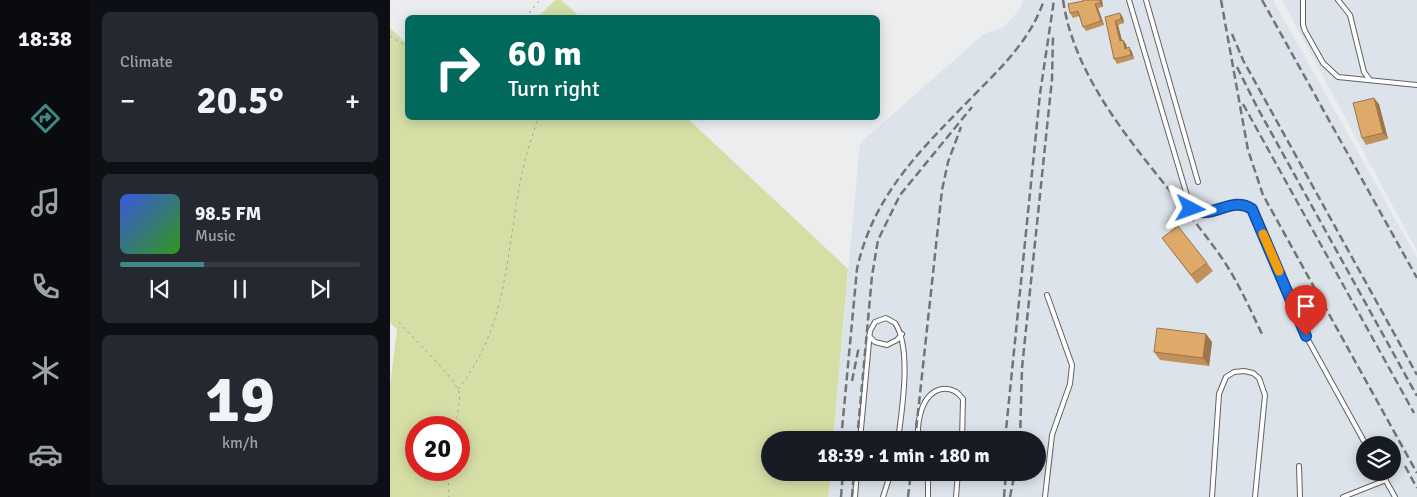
<!DOCTYPE html>
<html lang="en">
<head>
<meta charset="utf-8">
<style>
  body { margin:0; font-family:Signika,sans-serif; background:#242831; color:#f1f3f6; height:100vh; display:flex; flex-direction:column; font-size:19px; white-space:nowrap }
  * { box-sizing:border-box; margin:0 }
  p { font-size:16px; color:#9ea1a6 }
  .icon { flex:none; width:28px; height:28px; fill:none; stroke:currentColor; stroke-width:2; stroke-linecap:round; stroke-linejoin:round }
  .map { position:relative; flex:1; overflow:hidden }
  .details { display:flex; flex-direction:column; gap:12px; padding:12px; background:#0d0f14; width:300px }
  .details>* { flex:none }
  .top-card { position:absolute; left:15px; top:15px; width:475px; height:105px; border-radius:8px; box-shadow:0 2px 12px #0003; background:#00695c; color:#fff; overflow:hidden }
  .fabs { position:absolute; left:966px; top:436px; display:grid; gap:10px }
  .fabs a { display:grid; place-items:center; width:45px; height:45px; border-radius:50%; background:#171b24; box-shadow:0 2px 12px #0003; font-size:25px }
  .speed { position:absolute; left:15px; top:416px; display:flex; gap:10px; font-size:25px; font-weight:700; text-align:center }
  .speed>* { display:grid; place-content:center; width:65px; height:65px; border-radius:50%; background:#171b24; box-shadow:0 2px 12px #0003; line-height:1 }
  .speed .limit { border:8px solid #d22; background:#fff; color:#111 }
  .pin { position:absolute; display:grid; place-items:center; width:42px; height:42px; color:#fff; margin:-51px -21px; border-radius:50% 50% 50% 0; rotate:-45deg; box-shadow:0 0 5px #0007 }
  .pin .icon { rotate:45deg }
  .me { position:absolute; width:55px; margin:-28px; rotate:94deg; stroke-linejoin:round; filter:drop-shadow(0 0 4px #0008) }
  .turn { display:flex; align-items:center; gap:18px; height:105px; padding:0 20px; font-size:22px }
  .turn .icon { width:65px; height:65px; stroke-width:2.5 }
  .turn b { display:block; font-size:35px; line-height:42px }
  .big { font-size:38px; font-weight:700; line-height:1.1 }
  .details .widget { flex:1; display:flex; flex-direction:column; justify-content:center; gap:8px; min-width:0; padding:0 18px; border-radius:8px; background:#242831 }
  .details .dial { align-items:center; gap:0 }
  .dial b { font-size:65px; line-height:1 }
  .song { display:flex; align-items:center; gap:15px }
  .cover { width:60px; height:60px; border-radius:8px; background:linear-gradient(135deg,hsl(230 70% 55%),hsl(110 70% 35%)) }
  .played { height:5px; border-radius:2px; background:linear-gradient(90deg,#408887 35%,#363941 35%) }
  .keys { display:flex; justify-content:space-around; direction:ltr }
  .heat { display:flex; justify-content:space-between; align-items:center; font-size:28px; direction:ltr }
  .trip { position:absolute; left:371px; top:431px; width:285px; height:50px; border-radius:25px; background:#171b24; box-shadow:0 2px 12px #0003; font-weight:700; line-height:50px; text-align:center }
  main { display:flex; flex:1; min-height:0 }
  .tabs { display:flex; flex-direction:column; width:90px; justify-content:space-around; align-items:center; background:#090b0e; color:#9ea1a6 }
  .tabs .icon { width:35px; height:35px }
  .tabs .on { color:#408887 }
  .tabs b { font-size:22px; color:#f1f3f6 }
  .map>svg:first-child { display:block }
  .built { fill:#dde3eb; fill-rule:evenodd }
  .green { fill:#d4dea5; fill-rule:evenodd }
  .lines { fill:none; stroke-linecap:round; stroke-linejoin:round }
  .service-casing { stroke:#616263; stroke-width:6 }
  .path { stroke:#a2a3a4; stroke-width:1; stroke-dasharray:2.5 4; stroke-linecap:butt }
  .service { stroke:#fff; stroke-width:4 }
  .rail { stroke:#737474; stroke-width:2.5; stroke-dasharray:8 4; stroke-linecap:butt }
  .wall { fill:#c0915b }
  .shaded-wall { fill:#9c764a }
  .building { fill:#dfa96a; stroke:#9c764a }
  .route-casing { stroke:#114b97; stroke-width:12 }
  .route { stroke:#1a73e8; stroke-width:9 }
  .slow { stroke:#f59e0b; stroke-width:9 }
</style>
</head>
<body>
<main>
<nav class="tabs">
<b>18:38</b>
<svg class="icon on" aria-label="directions" viewBox="0 0 24 24"><path d="M12 3l9 9-9 9-9-9zM9 14v-3h6M13 9l2 2-2 2"/></svg>
<svg class="icon" aria-label="music" viewBox="0 0 24 24"><path d="M9 18V5l10-2v13"/><circle cx="6" cy="18" r="3"/><circle cx="16" cy="16" r="3"/></svg>
<svg class="icon" aria-label="phone" viewBox="0 0 24 24"><path d="M5 4h4l2 5-3 2q2 4 5 5l2-3 5 2v4C11 20 4 13 5 4z"/></svg>
<svg class="icon" aria-label="climate" viewBox="0 0 24 24"><path d="M12 3v18M4 7l16 10M4 17L20 7"/></svg>
<svg class="icon" aria-label="car" viewBox="0 0 24 24"><path d="M5 17H2v-5l4-1 3-4h7l3 4 3 1v5h-3M9 17h6M6 11h13"/><circle cx="7" cy="17" r="2"/><circle cx="17" cy="17" r="2"/></svg>
</nav>
<section class="details">
<div class="widget"><p>Climate</p>
<div class="heat"><a>−</a><b class="big">20.5°</b><a>+</a></div>
</div>
<div class="widget">
<div class="song"><i class="cover"></i><div><b>98.5 FM</b><p>Music</p></div></div>
<div class="played"></div>
<div class="keys"><svg class="icon" aria-label="previous" viewBox="0 0 24 24"><path d="M18 5L8 12l10 7zM5 5v14"/></svg><svg class="icon" aria-label="pause" viewBox="0 0 24 24"><path d="M8 5v14M16 5v14"/></svg><svg class="icon" aria-label="next" viewBox="0 0 24 24"><path d="M6 5l10 7-10 7zM19 5v14"/></svg></div>
</div>
<div class="widget dial"><b>19</b><p>km/h</p></div>
</section>
<div class="map">
<svg width="1027" height="497" viewBox="0 0 1027 497">
  <rect width="100%" height="100%" fill="#ebedee"/>
  <path class="built" d="M633 0H883L1027 258V497H438L441 473 648 472V440H443L470 143 594 34 614 27 631 8ZM975 445H1002V472H975Z
    M892 0H1027V251Z"/>
  <path class="green" d="M165 0H171L190 17H148Z
    M0 28 17 44 18 118H297L458 269 443 440H380V472L441 473 438 497H0V385L7 329 0 323ZM26 428H69V470H26Z"/>
  <g class="lines">
    <g class="service-casing">
      <path id="service" d="M739 0 801 209C822 221 840 195 862 209L916 336 976 445
        M756 0 808 182
        M913 0V25L915 31 933 63 948 77 1027 85
        M948 0 960 15 974 72 980 80
        M479 336 485 342 497 345 507 340 512 334
        M470 440 480 331 485 322 496 318 505 323C522 348 512 410 508 440
        M528 440C527 422 531 393 552 389 561 388 568 392 573 399L572 440
        M909 466 910 497
        M991 472 1005 497
        M465 497 467 472
        M493 497 501 472
        M538 497V472
        M566 497 568 472
        M655 497 662 435 680 384 682 365 657 295
        M822 497 829 394 836 377 844 372 854 371 863 373 869 378 875 395 865 497
        M953 497 996 480"/>
    </g>
    <path class="path" d="M135 18 150 0
      M0 36 18 47
      M9 322C20 336 67 379 69 393 71 403 66 417 64 428
      M68 389C123 320 115 240 135 161 138 147 144 132 148 118
      M58 470 59 497"/>
    <use href="#service" class="service"/>
    <path class="rail" d="M673 0C687 97 774 176 829 254 847 279 859 307 872 334
      M831 0 858 150 873 195 1027 473
      M872 0 1027 278
      M842 34 853 60 1027 375
      M847 67 867 107 1027 396
      M853 104 1024 413
      M462 381 469 346
      M451 440 467 269C484 191 536 145 590 89 616 63 642 36 654 0
      M467 440 482 276 488 240 510 195 582 107
      M525 440 552 190 558 162 571 127
      M615 440 650 94 664 0
      M630 440 632 368 662 79 663 37
      M1015 466 1027 488
      M451 497 453 472
      M462 497 464 472
      M518 497 521 472
      M614 497 616 472
      M620 497 625 472"/>
  </g>
  <path class="wall" d="M712 0 713 7 708 8 714 25 696 31 693 27 689 16 683 18 680 13 693 1Z
    M730 13 733 18 734 23 728 25 732 40H733L736 44 737 48 739 47 742 52 744 59 727 64 724 59 715 17Z
    M989 104 998 139 976 145 972 138Z
    M772 238 817 263 823 271 807 284Z
    M816 334 822 342 819 366 770 360 764 352Z"/>
  <path class="shaded-wall" d="M710 0H712L713 7 710 3Z
    M705 4 708 8 714 25 711 21Z
    M730 13 733 18 734 23 731 19Z
    M725 21 728 25 733 45 730 41Z
    M733 40 736 44 738 53 735 49Z
    M739 47 742 52 744 59 741 55Z
    M984 98 989 104 998 139 993 133Z
    M816 334 822 342 819 366 813 358Z"/>
  <path class="building" d="M693 0H710V3L705 4 711 21 693 27 688 11 680 13 678 4 693 1Z
    M730 13 731 19 725 21 730 41 733 40 735 49 739 47 741 55 724 59 715 17Z
    M984 98 993 133 972 138 963 103Z
    M788 226 817 263 801 275 772 238Z
    M767 328 816 334 813 358 764 352Z"/>
  <g class="lines">
    <g class="route-casing">
      <path id="route" d="M801 209C822 221 841 195 862 209L916 336"/>
    </g>
    <use href="#route" class="route"/>
    <path class="slow" d="M873 234 889 271"/>
  </g>
</svg>
<div class="fabs">
<a><svg class="icon" aria-label="layers" viewBox="0 0 24 24"><path d="M12 4l9 5-9 5-9-5zM3 14l9 5 9-5"/></svg></a>
</div>
<div class="speed"><div class="limit">20</div></div>
<div class="pin" style="left:916px;top:336px;background:#d93025"><svg class="icon" aria-label="arrive" viewBox="0 0 24 24"><path d="M6 21V4h12l-3 4 3 4H6"/></svg></div>
<svg class="me" style="left:801px;top:209px" viewBox="-20 -20 40 40"><path d="M0-17L14 15 0 8-14 15z" fill="#1a73e8" stroke="#fff" stroke-width="4"/></svg>
<div class="trip">18:39 · 1 min · 180 m</div>
<div class="top-card">
<div class="turn"><svg class="icon" aria-label="right" viewBox="0 0 24 24"><path d="M7 20v-9h11M14 6l5 5-5 5"/></svg><div><b>60 m</b>Turn right</div></div>
</div>
</div>
</main>
</body>
</html>
